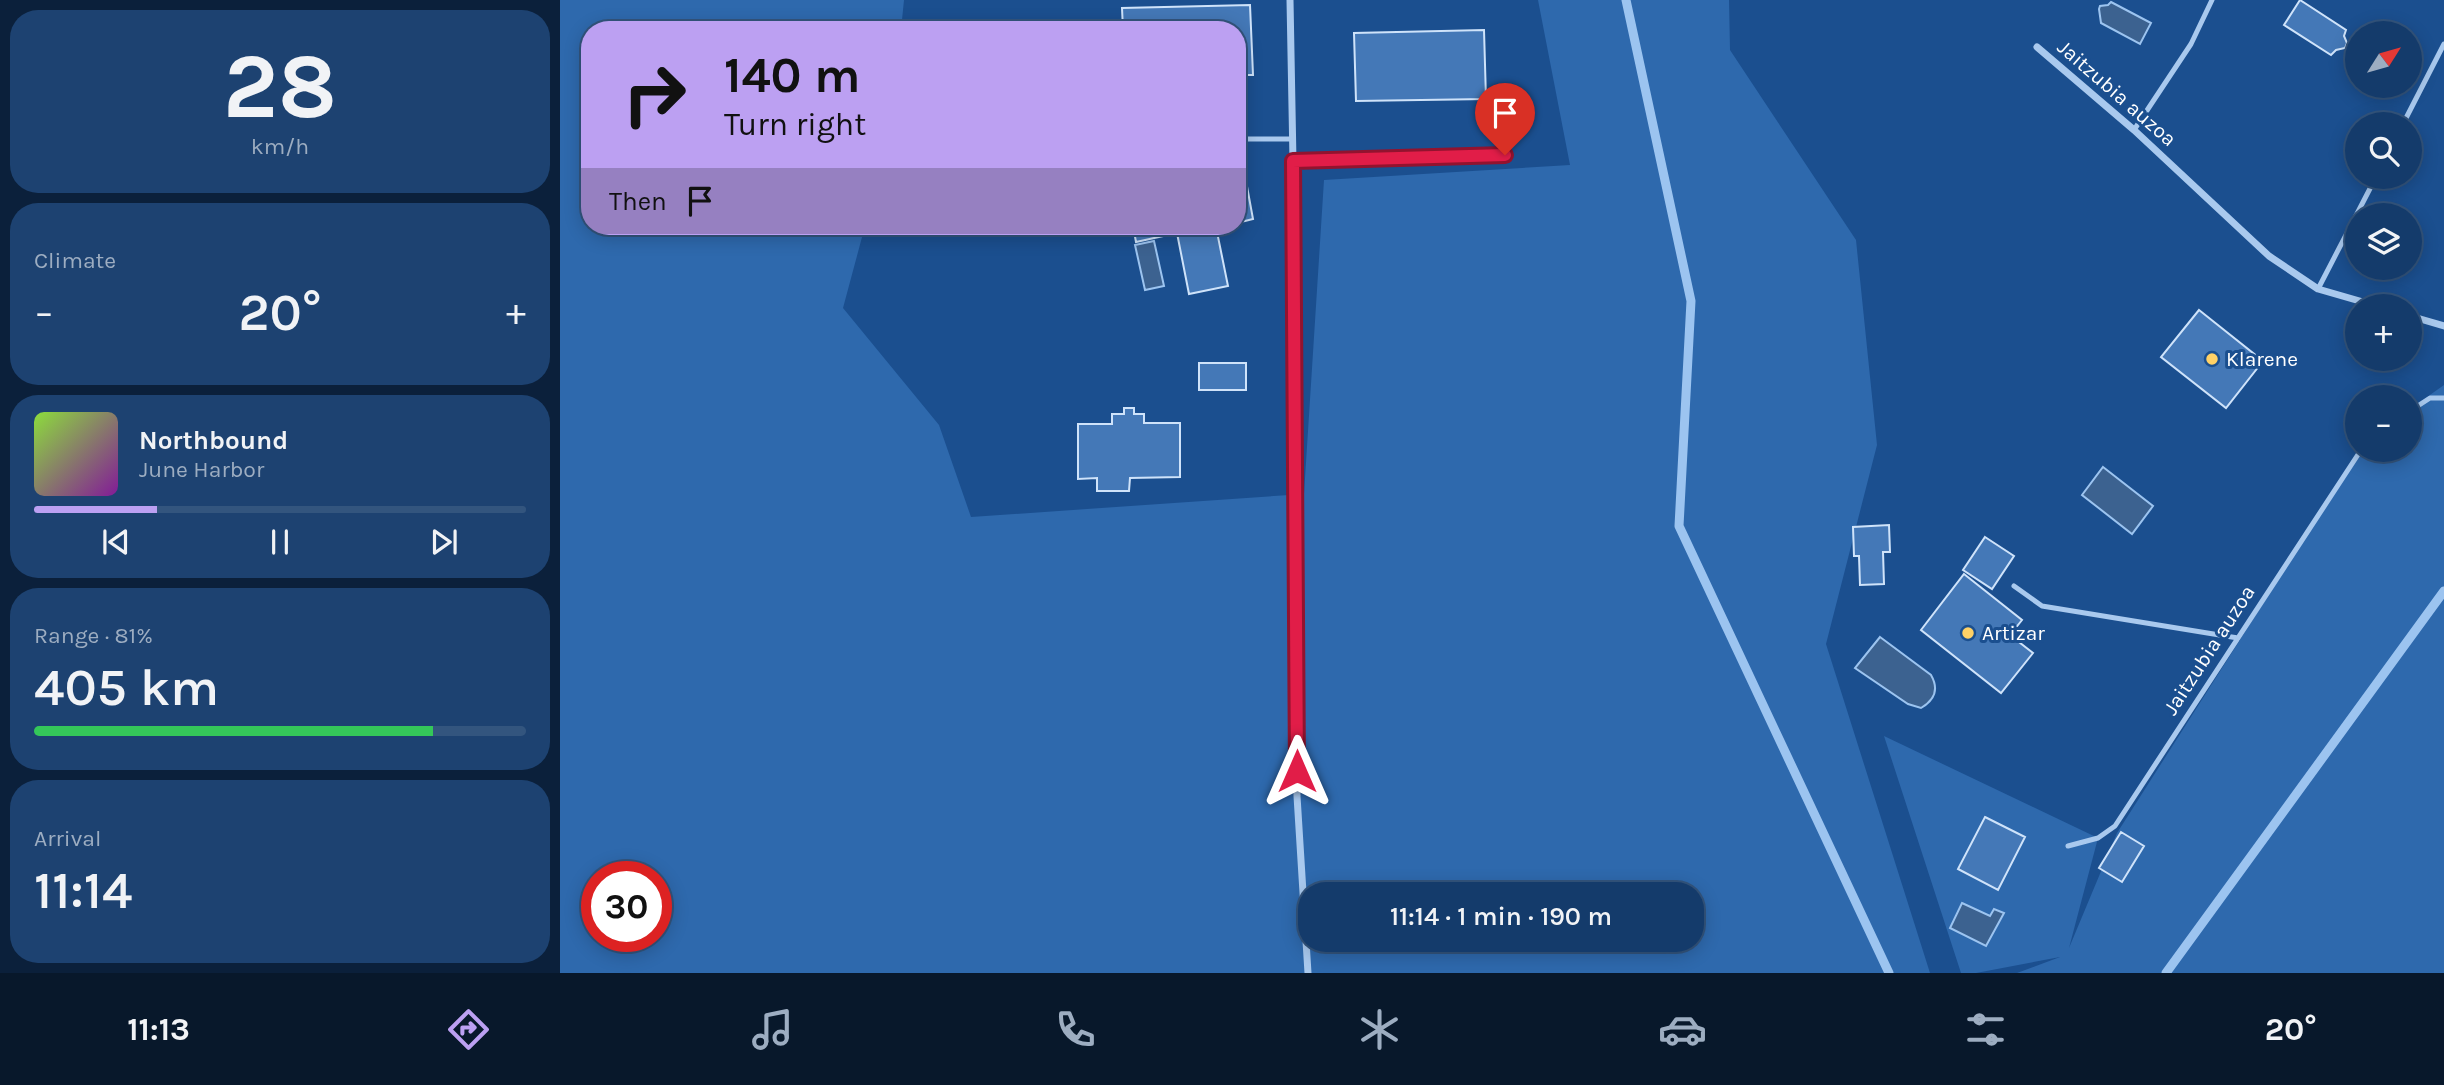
<!DOCTYPE html>
<html lang="en">
<head>
<meta charset="utf-8">
<style>
  body { margin:0; font-family:Karla,sans-serif; background:#1d4271; color:#f1f3f6; height:100vh; display:flex; flex-direction:column; font-size:26px; white-space:nowrap }
  * { box-sizing:border-box; margin:0 }
  p { font-size:23px; color:#9dadc1 }
  .icon { flex:none; width:38px; height:38px; fill:none; stroke:currentColor; stroke-width:2; stroke-linecap:round; stroke-linejoin:round }
  .map { position:relative; flex:1; overflow:hidden }
  .side { display:flex; flex-direction:column; gap:10px; padding:10px; background:#0b203b; width:560px }
  .side>* { flex:none }
  .banner { position:absolute; left:21px; top:21px; width:665px; height:214px; border-radius:28px; box-shadow:0 4px 18px #0003,0 0 0 2px #33557e; background:#bca0f2; color:#111; overflow:hidden }
  .needle { width:46px; rotate:53deg }
  .tools { position:absolute; left:1785px; top:21px; display:grid; gap:14px }
  .tools a { display:grid; place-items:center; width:77px; height:77px; border-radius:50%; background:#143b6b; box-shadow:0 4px 18px #0003,0 0 0 2px #33557e; font-size:35px }
  .speed { position:absolute; left:21px; top:861px; display:flex; gap:14px; font-size:35px; font-weight:700; text-align:center }
  .speed>* { display:grid; place-content:center; width:91px; height:91px; border-radius:50%; background:#143b6b; box-shadow:0 4px 18px #0003,0 0 0 2px #33557e; line-height:1 }
  .speed .limit { border:10px solid #d22; background:#fff; color:#111 }
  .pin { position:absolute; display:grid; place-items:center; width:60px; height:60px; color:#fff; margin:-72px -30px; border-radius:50% 50% 50% 0; rotate:-45deg; box-shadow:0 0 7px #0007 }
  .pin .icon { rotate:45deg }
  .me { position:absolute; width:77px; margin:-38px; rotate:0deg; stroke-linejoin:round; filter:drop-shadow(0 0 5px #0008) }
  .turn { display:flex; align-items:center; gap:24px; height:147px; padding:0 28px; font-size:32px }
  .turn .icon { width:91px; height:91px; stroke-width:2.5 }
  .turn b { display:block; font-size:49px; line-height:60px }
  .then { display:flex; align-items:center; height:66px; padding:0 28px; background:#0003; gap:14px; font-size:26px }
  .big { font-size:52px; font-weight:600; line-height:1.1 }
  .side .card { flex:1; display:flex; flex-direction:column; justify-content:center; gap:10px; min-width:0; padding:0 24px; border-radius:28px; background:#1d4271 }
  .side .dial { align-items:center; gap:0 }
  .dial b { font-size:91px; line-height:1 }
  .song { display:flex; align-items:center; gap:21px }
  .cover { width:84px; height:84px; border-radius:10px; background:linear-gradient(135deg,hsl(90 70% 55%),hsl(290 70% 35%)) }
  .played { height:7px; border-radius:4px; background:linear-gradient(90deg,#bca0f2 25%,#33557e 25%) }
  .keys { display:flex; justify-content:space-around; direction:ltr }
  .heat { display:flex; justify-content:space-between; align-items:center; font-size:38px; direction:ltr }
  .charge { height:10px; border-radius:5px; background:linear-gradient(90deg,#34c759 81%,#33557e 0) }
  .trip { position:absolute; left:738px; top:882px; width:406px; height:70px; border-radius:28px; background:#143b6b; box-shadow:0 4px 18px #0003,0 0 0 2px #33557e; font-weight:600; line-height:70px; text-align:center }
  .tabs { display:flex; height:112px; justify-content:space-around; align-items:center; background:#08182b; color:#9dadc1 }
  .tabs .icon { width:49px; height:49px }
  .tabs .active { color:#bca0f2 }
  .tabs b { font-size:32px; color:#f1f3f6 }
  main { display:flex; flex:1; min-height:0 }
  .map>svg:first-child { display:block }
  .green { fill:#2e69ad; fill-rule:evenodd }
  .water { fill:#3c6290; stroke:#9cc4f0; stroke-width:2 }
  .lines { fill:none; stroke-linecap:round; stroke-linejoin:round }
  .stream { stroke:#9cc4f0; stroke-width:9 }
  .building { fill:#4478b7; stroke:#cfe3fa; stroke-width:2 }
  .lane { stroke:#a9c9ee; stroke-width:5 }
  .street { stroke:#a9c9ee; stroke-width:7 }
  .route-casing { stroke:#92132f; stroke-width:18 }
  .route { stroke:#e11d48; stroke-width:12 }
  .poi-dot { fill:#ffd166; stroke:#1b4f8f; stroke-width:2.5 }
  .labels { text-anchor:middle; stroke-width:6; stroke-linejoin:round; paint-order:stroke }
  .street-label { font-size:21px; fill:#fff; stroke:#1b4f8f }
  .poi-label { font-size:21px; fill:#fff; stroke:#1b4f8f; text-anchor:start }
</style>
</head>
<body>
<main>
<section class="side">
<div class="card dial"><b>28</b><p>km/h</p></div>
<div class="card"><p>Climate</p>
<div class="heat"><a>−</a><b class="big">20°</b><a>+</a></div>
</div>
<div class="card">
<div class="song"><i class="cover"></i><div><b>Northbound</b><p>June Harbor</p></div></div>
<div class="played"></div>
<div class="keys"><svg class="icon" aria-label="previous" viewBox="0 0 24 24"><path d="M18 5L8 12l10 7zM5 5v14"/></svg><svg class="icon" aria-label="pause" viewBox="0 0 24 24"><path d="M8 5v14M16 5v14"/></svg><svg class="icon" aria-label="next" viewBox="0 0 24 24"><path d="M6 5l10 7-10 7zM19 5v14"/></svg></div>
</div>
<div class="card"><p>Range · 81%</p><b class="big">405 km</b><div class="charge"></div></div>
<div class="card"><p>Arrival</p><b class="big">11:14</b></div>
</section>
<div class="map">
<svg width="1884" height="973" viewBox="0 0 1884 973">
  <rect width="100%" height="100%" fill="#1b4f8f"/>
  <path class="green" d="M0 0H344L341 30H30V226H305L283 308 379 425 411 517 744 494 764 180 1010 165 978 0H1169L1170 50 1296 240 1317 445 1266 644 1370 973H0ZM37 877H96V936H37ZM751 894H1132V940H751Z
    M1884 385V973H1457L1500 957 1416 973H1401L1324 736 1538 838 1509 948 1557 833 1801 450H1850V409Z"/>
  <path class="water" d="M1551 2 1591 23 1580 44 1541 23 1539 9 1540 6 1548 5Z
    M594 241 604 286 585 290 575 245Z
    M1543 467 1593 506 1572 534 1522 495Z
    M1320 637 1371 675C1379 689 1375 700 1361 708L1348 704 1295 668Z
    M1402 903 1430 916 1434 909 1444 913 1426 946 1390 928Z"/>
  <g class="lines">
    <path class="stream" d="M1066 0 1131 301 1119 526 1329 973
      M1606 973 1884 591"/>
  </g>
  <path class="building" d="M1740 0 1786 30 1784 36 1787 43 1785 48 1776 50 1771 55 1724 25Z
    M690 5 693 75H677V30H563L562 8Z
    M924 30 926 99 796 101 794 33Z
    M686 181 693 219 677 223V183Z
    M573 226H661L656 227 668 286 629 294 617 233 576 242Z
    M1639 310 1703 361 1666 408 1601 357Z
    M639 363H686V390H639Z
    M564 408H574V414H584V423H620V477L570 478 569 491H537V478L518 479V424H552V414H564Z
    M1329 525 1330 552H1323L1324 584 1300 585 1299 556H1294L1293 527Z
    M1425 537 1454 556 1432 589 1403 570Z
    M1404 574 1462 620 1450 635 1473 653 1441 693 1361 630Z
    M1425 817 1465 837 1438 890 1398 869Z
    M1561 832 1584 846 1562 882 1539 868Z"/>
  <g class="lines">
    <path class="lane" d="M1843 124 1884 44
      M1574 130 1631 44 1652 0
      M677 139H733
      M733 161 945 155
      M1758 289 1816 177
      M1850 411 1870 398H1884
      M1454 586 1482 606 1678 638
      M1508 846 1538 838 1555 826 1801 450"/>
    <path class="street" d="M730 0 733 161 737 796 748 973
      M1477 47 1574 130 1709 256 1758 289 1817 306
      M1850 316 1884 326"/>
  </g>
  <g class="lines">
    <g class="route-casing">
      <path id="route" d="M737 771 733 161 945 155"/>
    </g>
    <use href="#route" class="route"/>
  </g>
  <g class="poi-dot">
    <circle cx="1652" cy="359" r="7"/>
    <circle cx="1408" cy="633" r="7"/>
  </g>
  <g class="labels">
    <g class="street-label">
      <text transform="translate(1557 93) rotate(41)" y="7">Jaitzubia auzoa</text>
      <text transform="translate(1649 650) rotate(-57)" y="7">Jaitzubia auzoa</text>
    </g>
    <g class="poi-label">
      <text x="1666" y="366">Klarene</text>
      <text x="1422" y="640">Artizar</text>
    </g>
  </g>
</svg>
<div class="tools">
<a><svg class="needle" viewBox="-14 -14 28 28"><path d="M0-13l5 13h-10z" fill="#e53935"/><path d="M0 13l5-13h-10z" fill="#9dadc1"/></svg></a>
<a><svg class="icon" aria-label="search" viewBox="0 0 24 24"><circle cx="10" cy="10" r="6"/><path d="M15 15l6 6"/></svg></a>
<a><svg class="icon" aria-label="layers" viewBox="0 0 24 24"><path d="M12 4l9 5-9 5-9-5zM3 14l9 5 9-5"/></svg></a>
<a>+</a>
<a>−</a>
</div>
<div class="speed"><div class="limit">30</div></div>
<div class="pin" style="left:945px;top:155px;background:#d93025"><svg class="icon" aria-label="arrive" viewBox="0 0 24 24"><path d="M6 21V4h12l-3 4 3 4H6"/></svg></div>
<svg class="me" style="left:737px;top:771px" viewBox="-20 -20 40 40"><path d="M0-17L14 15 0 8-14 15z" fill="#e11d48" stroke="#fff" stroke-width="4"/></svg>
<div class="trip">11:14 · 1 min · 190 m</div>
<div class="banner">
<div class="turn"><svg class="icon" aria-label="right" viewBox="0 0 24 24"><path d="M7 20v-9h11M14 6l5 5-5 5"/></svg><div><b>140 m</b>Turn right</div></div>
<div class="then">Then<svg class="icon" aria-label="arrive" viewBox="0 0 24 24"><path d="M6 21V4h12l-3 4 3 4H6"/></svg></div>
</div>
</div>
</main>
<nav class="tabs">
<b>11:13</b>
<svg class="icon active" aria-label="directions" viewBox="0 0 24 24"><path d="M12 3l9 9-9 9-9-9zM9 14v-3h6M13 9l2 2-2 2"/></svg>
<svg class="icon" aria-label="music" viewBox="0 0 24 24"><path d="M9 18V5l10-2v13"/><circle cx="6" cy="18" r="3"/><circle cx="16" cy="16" r="3"/></svg>
<svg class="icon" aria-label="phone" viewBox="0 0 24 24"><path d="M5 4h4l2 5-3 2q2 4 5 5l2-3 5 2v4C11 20 4 13 5 4z"/></svg>
<svg class="icon" aria-label="climate" viewBox="0 0 24 24"><path d="M12 3v18M4 7l16 10M4 17L20 7"/></svg>
<svg class="icon" aria-label="car" viewBox="0 0 24 24"><path d="M5 17H2v-5l4-1 3-4h7l3 4 3 1v5h-3M9 17h6M6 11h13"/><circle cx="7" cy="17" r="2"/><circle cx="17" cy="17" r="2"/></svg>
<svg class="icon" aria-label="filters" viewBox="0 0 24 24"><path d="M4 7h16M4 17h16"/><circle cx="9" cy="7" r="2"/><circle cx="15" cy="17" r="2"/></svg>
<b>20°</b>
</nav>
</body>
</html>
